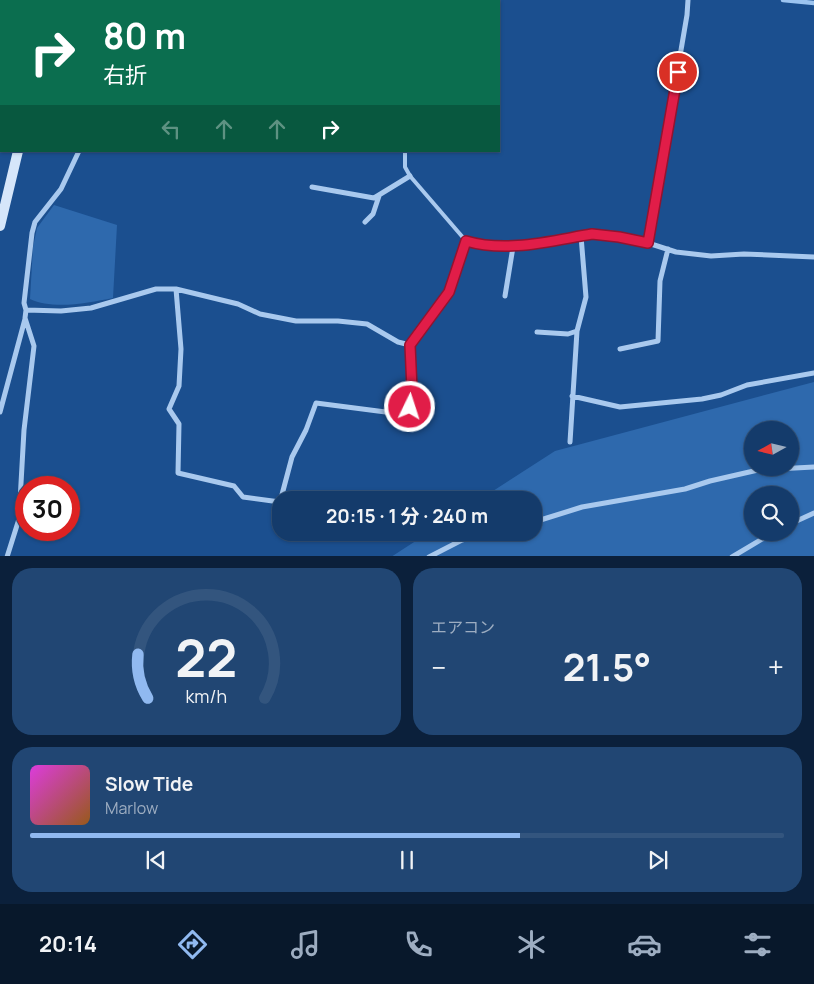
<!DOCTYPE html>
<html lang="ja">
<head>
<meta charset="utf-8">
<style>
  body { margin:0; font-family:Manrope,"Noto Sans JP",sans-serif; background:#214673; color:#f1f3f6; height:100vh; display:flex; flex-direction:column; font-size:19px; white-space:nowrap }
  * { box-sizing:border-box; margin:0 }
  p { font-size:16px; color:#9dadc1 }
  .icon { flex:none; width:28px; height:28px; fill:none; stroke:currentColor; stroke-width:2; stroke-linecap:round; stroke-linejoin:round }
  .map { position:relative; height:556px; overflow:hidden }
  .drawer { display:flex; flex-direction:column; gap:12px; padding:12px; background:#0b203b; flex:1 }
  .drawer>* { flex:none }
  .banner { position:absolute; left:0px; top:0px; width:500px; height:152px; box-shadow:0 1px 4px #0004,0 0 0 1px #33557e; background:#0b6e4f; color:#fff; overflow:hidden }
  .needle { width:32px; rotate:262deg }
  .buttons { position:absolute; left:744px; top:421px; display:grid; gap:10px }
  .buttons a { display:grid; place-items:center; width:55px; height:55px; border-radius:50%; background:#143b6b; box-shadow:0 1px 4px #0004,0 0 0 1px #33557e; font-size:25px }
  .speed { position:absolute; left:15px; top:476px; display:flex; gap:10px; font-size:25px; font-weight:700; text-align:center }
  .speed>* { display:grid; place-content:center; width:65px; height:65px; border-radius:50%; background:#143b6b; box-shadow:0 1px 4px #0004,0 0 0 1px #33557e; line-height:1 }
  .speed .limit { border:8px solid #d22; background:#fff; color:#111 }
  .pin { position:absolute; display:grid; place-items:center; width:42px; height:42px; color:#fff; margin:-21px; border:2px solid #fff; border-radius:50%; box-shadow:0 1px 5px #0007 }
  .me { position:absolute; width:55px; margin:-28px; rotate:4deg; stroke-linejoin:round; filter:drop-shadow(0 0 4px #0008) }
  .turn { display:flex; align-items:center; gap:18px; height:105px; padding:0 20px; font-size:22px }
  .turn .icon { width:65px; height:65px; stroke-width:2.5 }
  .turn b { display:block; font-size:35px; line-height:42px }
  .lanes { display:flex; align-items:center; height:48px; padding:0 20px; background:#0003; justify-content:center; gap:25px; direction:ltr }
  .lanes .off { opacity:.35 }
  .big { font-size:38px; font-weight:700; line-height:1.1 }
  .drawer .widget { flex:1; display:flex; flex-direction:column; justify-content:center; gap:8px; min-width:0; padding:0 18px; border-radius:20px; background:#214673 }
  .drawer .dial { align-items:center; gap:0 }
  .dial svg { height:130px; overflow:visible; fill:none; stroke:#33557e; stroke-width:7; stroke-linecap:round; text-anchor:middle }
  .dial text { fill:#f1f3f6; stroke:none }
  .song { display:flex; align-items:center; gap:15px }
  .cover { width:60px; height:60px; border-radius:8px; background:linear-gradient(135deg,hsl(300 70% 55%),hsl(30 70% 35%)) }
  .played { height:5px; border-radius:2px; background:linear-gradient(90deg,#90b9f0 65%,#33557e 65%) }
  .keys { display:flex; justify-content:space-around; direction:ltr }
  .heat { display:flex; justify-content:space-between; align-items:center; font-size:28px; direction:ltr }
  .drawer .tiles { flex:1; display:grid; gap:12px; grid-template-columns:1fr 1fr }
  .widget:last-child { grid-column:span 2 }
  .trip { position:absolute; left:272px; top:491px; width:270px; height:50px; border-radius:20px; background:#143b6b; box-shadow:0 1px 4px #0004,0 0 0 1px #33557e; font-weight:700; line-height:50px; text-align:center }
  .dock { display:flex; height:80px; justify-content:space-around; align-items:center; background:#08182b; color:#9dadc1 }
  .dock .icon { width:35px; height:35px }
  .dock .selected { color:#90b9f0 }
  .dock b { font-size:22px; color:#f1f3f6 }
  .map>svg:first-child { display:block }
  .green { fill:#2e69ad; fill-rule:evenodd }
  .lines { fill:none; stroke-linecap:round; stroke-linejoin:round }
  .stream { stroke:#9cc4f0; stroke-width:4.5 }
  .lane { stroke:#a9c9ee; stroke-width:4 }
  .street { stroke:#a9c9ee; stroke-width:5 }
  .secondary { stroke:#d6e6fa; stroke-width:10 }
  .route-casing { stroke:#92132f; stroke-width:12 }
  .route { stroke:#e11d48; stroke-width:9 }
</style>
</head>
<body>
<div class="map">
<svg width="814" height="557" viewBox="0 0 814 557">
  <rect width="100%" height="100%" fill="#1b4f8f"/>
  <path class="green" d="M54 205 117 225 113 298C88 303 53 310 30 299L33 247 37 228Z
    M814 382V556L391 557 428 533 534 532V500H479L555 451ZM752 430H790V468H752ZM752 495H790V532H752Z"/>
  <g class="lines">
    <path class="stream" d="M783 0 814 3
      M0 21 1 23"/>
    <path class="lane" d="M405 151V167L410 176 466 241 482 245 513 247 592 234H602L648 243"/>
    <path class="street" d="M688 0 687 15 648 243 676 252 711 256 744 254 814 257
      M172 1V0
      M426 1V0
      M312 187 374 198 410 176
      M365 222 373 214 379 196
      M176 289 181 349 179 386 169 409 179 424 178 473 234 486 243 497 280 502 292 457 306 430 316 403 401 414 410 407 412 389 410 345 449 292 466 241
      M505 296 513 247
      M26 310 24 303 32 233 35 222 61 189 79 151
      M537 332 568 334 577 331 586 297 581 236
      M620 349 658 341 660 281 668 249
      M572 396 620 407 702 399 721 395 747 385 814 373
      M0 412 25 319
      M570 442 577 331
      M534 522 582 507 685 489 710 481 758 470 814 467
      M790 524 814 513
      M7 557 19 519 24 430 34 346 25 318 26 310 61 311 91 308 156 289H176L238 304 260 314 296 321H338L367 324 398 342 410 345
      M429 557 462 540 491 532
      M732 557 774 532"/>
    <path class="secondary" d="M55 1V0
      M0 226 18 151"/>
  </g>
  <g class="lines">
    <g class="route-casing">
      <path id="route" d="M410 407 412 389 410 345 449 292 466 241C507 253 550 241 592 234L619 237 648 243 678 72"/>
    </g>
    <use href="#route" class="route"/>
  </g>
</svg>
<div class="buttons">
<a><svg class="needle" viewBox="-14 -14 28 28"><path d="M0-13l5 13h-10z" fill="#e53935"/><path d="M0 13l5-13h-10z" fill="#9dadc1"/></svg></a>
<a><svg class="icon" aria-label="search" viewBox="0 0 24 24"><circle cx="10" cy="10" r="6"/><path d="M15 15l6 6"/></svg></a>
</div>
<div class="speed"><div class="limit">30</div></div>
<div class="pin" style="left:678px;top:72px;background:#d93025"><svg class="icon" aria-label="arrive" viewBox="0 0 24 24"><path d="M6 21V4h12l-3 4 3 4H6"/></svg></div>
<svg class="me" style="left:410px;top:407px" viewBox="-20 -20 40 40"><circle r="17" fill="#e11d48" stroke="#fff" stroke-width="3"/><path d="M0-11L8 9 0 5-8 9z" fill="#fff"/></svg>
<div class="trip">20:15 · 1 分 · 240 m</div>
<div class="banner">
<div class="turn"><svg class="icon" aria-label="right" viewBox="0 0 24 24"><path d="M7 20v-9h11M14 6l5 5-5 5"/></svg><div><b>80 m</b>右折</div></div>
<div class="lanes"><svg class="icon off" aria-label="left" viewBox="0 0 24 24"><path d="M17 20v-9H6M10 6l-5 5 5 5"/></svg><svg class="icon off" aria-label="ahead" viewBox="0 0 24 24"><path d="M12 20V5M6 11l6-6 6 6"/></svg><svg class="icon off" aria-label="ahead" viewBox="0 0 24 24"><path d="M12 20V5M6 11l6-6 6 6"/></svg><svg class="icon" aria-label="right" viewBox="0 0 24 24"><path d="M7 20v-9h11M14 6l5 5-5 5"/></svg></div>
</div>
</div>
<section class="drawer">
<div class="tiles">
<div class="widget dial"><svg viewBox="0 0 100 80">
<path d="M14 69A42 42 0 1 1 86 69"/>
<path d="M14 69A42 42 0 0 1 8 42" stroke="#90b9f0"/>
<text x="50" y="56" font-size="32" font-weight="700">22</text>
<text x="50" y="72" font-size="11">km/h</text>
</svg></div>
<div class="widget"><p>エアコン</p>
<div class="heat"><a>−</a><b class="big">21.5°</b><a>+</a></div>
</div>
<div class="widget">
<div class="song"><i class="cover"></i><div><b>Slow Tide</b><p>Marlow</p></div></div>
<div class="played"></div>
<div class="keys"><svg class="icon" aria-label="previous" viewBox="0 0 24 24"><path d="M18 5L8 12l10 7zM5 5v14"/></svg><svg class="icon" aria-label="pause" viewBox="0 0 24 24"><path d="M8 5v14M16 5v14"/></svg><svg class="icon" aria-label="next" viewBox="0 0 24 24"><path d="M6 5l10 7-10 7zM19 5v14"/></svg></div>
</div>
</div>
</section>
<nav class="dock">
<b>20:14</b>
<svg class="icon selected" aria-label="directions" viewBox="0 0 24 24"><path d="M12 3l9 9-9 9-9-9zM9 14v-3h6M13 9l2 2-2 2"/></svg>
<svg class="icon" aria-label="music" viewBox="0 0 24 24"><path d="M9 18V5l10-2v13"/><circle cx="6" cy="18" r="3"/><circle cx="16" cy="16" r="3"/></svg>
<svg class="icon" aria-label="phone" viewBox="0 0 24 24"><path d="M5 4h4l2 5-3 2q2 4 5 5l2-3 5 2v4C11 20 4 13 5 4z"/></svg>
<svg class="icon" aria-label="climate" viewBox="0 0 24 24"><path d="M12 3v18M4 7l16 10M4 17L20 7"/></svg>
<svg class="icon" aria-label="car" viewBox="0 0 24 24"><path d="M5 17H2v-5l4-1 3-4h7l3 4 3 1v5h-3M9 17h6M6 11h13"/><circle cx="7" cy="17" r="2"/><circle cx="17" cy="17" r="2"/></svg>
<svg class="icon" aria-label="filters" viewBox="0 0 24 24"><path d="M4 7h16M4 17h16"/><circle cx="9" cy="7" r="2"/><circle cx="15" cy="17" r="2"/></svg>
</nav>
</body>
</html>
